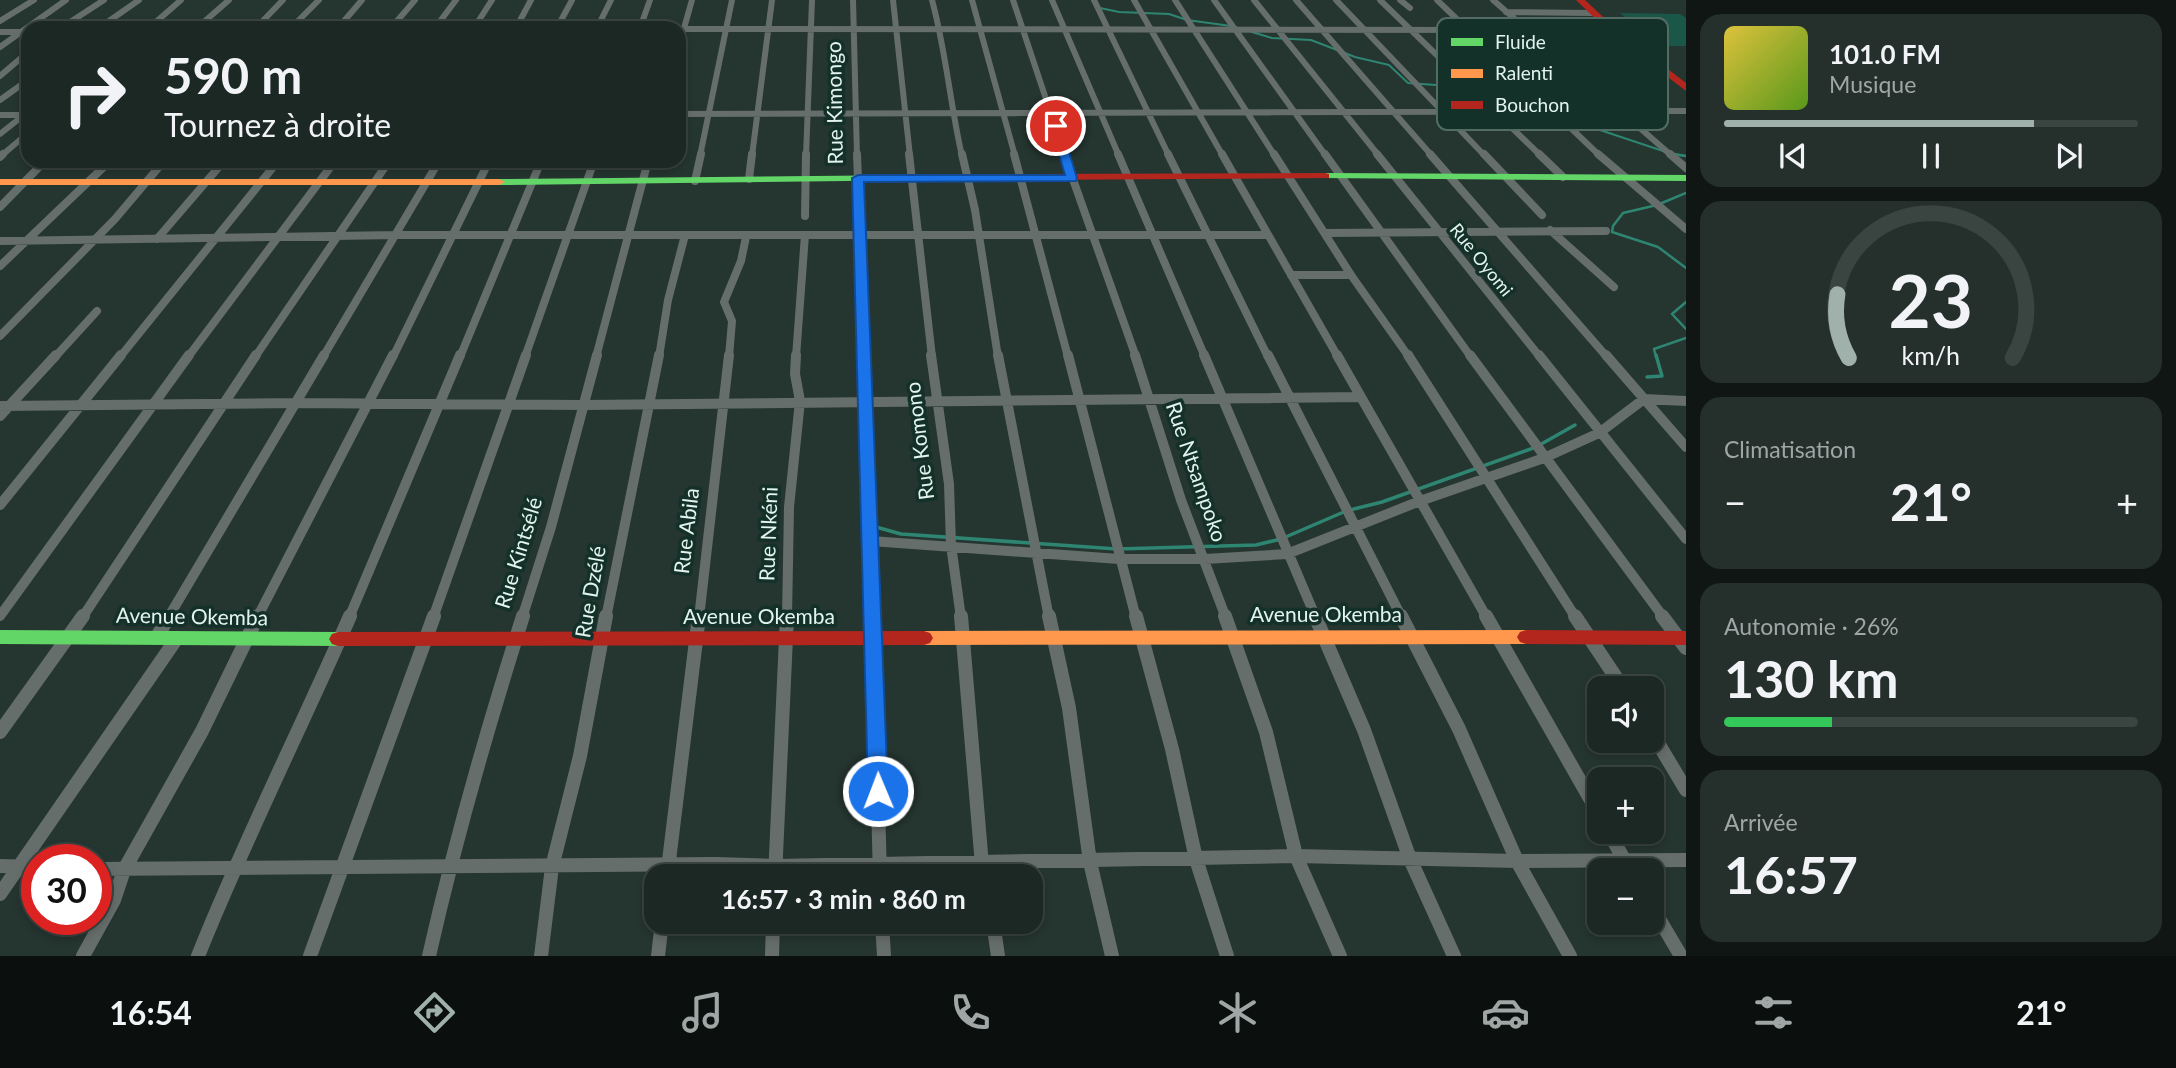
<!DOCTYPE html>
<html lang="fr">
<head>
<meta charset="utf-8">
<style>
  body { margin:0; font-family:Lato,sans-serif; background:#25302c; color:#f1f3f6; height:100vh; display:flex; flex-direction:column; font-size:26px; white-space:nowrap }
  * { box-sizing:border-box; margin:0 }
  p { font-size:23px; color:#a0a6a6 }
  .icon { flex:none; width:38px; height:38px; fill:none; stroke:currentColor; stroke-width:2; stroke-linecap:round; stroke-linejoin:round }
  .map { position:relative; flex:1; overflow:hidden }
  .panel { display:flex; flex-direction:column; gap:14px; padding:14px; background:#0f1614; width:490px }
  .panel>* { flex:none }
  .top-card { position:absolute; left:21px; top:21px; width:665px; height:147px; border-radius:21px; box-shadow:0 4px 10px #0003,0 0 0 2px #3a4441; background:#1c2824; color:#f1f3f6; overflow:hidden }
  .fabs { position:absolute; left:1587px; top:676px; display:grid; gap:14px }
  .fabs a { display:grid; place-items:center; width:77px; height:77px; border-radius:14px; background:#1c2824; box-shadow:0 4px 10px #0003,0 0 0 2px #3a4441; font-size:35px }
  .speed { position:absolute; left:21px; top:844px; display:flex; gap:14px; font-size:35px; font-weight:700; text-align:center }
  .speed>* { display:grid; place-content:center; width:91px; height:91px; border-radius:50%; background:#1c2824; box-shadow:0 4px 10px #0003,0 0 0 2px #3a4441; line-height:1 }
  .speed .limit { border:10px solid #d22; background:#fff; color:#111 }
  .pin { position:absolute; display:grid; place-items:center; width:60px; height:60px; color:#fff; margin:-30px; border:4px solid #fff; border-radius:50%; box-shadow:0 2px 7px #0007 }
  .me { position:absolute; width:77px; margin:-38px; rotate:359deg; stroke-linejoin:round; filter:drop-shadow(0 0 5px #0008) }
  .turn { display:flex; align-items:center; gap:24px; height:147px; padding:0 28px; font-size:32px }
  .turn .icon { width:91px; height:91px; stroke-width:2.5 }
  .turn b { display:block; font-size:49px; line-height:60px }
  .big { font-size:52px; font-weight:700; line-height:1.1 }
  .panel .card { flex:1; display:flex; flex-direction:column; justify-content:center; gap:10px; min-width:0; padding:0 24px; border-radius:21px; background:#25302c }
  .panel .dial { align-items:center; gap:0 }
  .dial svg { height:182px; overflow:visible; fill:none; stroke:#3a4441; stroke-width:7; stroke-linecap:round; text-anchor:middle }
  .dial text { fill:#f1f3f6; stroke:none }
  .song { display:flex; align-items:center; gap:21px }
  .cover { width:84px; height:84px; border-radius:10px; background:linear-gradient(135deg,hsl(50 70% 55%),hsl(90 70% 35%)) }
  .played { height:7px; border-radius:4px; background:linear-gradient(90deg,#a0b1ac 75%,#3a4441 75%) }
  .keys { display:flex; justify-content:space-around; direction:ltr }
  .heat { display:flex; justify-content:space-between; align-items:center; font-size:38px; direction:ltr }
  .charge { height:10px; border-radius:5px; background:linear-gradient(90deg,#34c759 26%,#3a4441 0) }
  .trip { position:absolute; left:644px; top:864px; width:399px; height:70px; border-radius:21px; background:#1c2824; box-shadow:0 4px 10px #0003,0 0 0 2px #3a4441; font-weight:700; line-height:70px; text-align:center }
  .tab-bar { display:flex; height:112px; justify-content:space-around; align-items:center; background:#0b100e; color:#a0a6a6 }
  .tab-bar .icon { width:49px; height:49px }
  .tab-bar .on { color:#a0b1ac }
  .tab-bar b { font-size:32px; color:#f1f3f6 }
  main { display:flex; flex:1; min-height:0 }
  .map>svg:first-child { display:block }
  .green { fill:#1a5748 }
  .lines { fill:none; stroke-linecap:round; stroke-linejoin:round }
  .stream-far2 { stroke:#2e8571; stroke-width:2 }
  .stream-far1 { stroke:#2e8571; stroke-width:2.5 }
  .stream { stroke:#2e8571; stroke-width:3.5 }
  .street-far3 { stroke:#666e6c; stroke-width:6 }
  .street-far2 { stroke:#666e6c; stroke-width:8 }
  .street-far1 { stroke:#666e6c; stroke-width:10 }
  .street { stroke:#666e6c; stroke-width:14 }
  .fast { fill:#63d668; fill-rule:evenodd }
  .slow { fill:#ff974d; fill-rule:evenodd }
  .jam { fill:#b3261e; fill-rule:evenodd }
  .route { fill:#1a73e8; stroke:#114b97; stroke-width:2 }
  .labels { text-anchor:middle; stroke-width:7; stroke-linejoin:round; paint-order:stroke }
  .far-street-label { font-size:18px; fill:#e3f4ee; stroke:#143129 }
  .street-label { font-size:21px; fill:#e3f4ee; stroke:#143129 }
  .key { fill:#143129; stroke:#526c64; stroke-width:2 }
  .key-label { font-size:19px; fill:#e3f4ee }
</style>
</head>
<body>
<main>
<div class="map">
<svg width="1686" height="956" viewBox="0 0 1686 956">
  <rect width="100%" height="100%" fill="#253530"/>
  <path class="green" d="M1620 13 1680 14 1686 18V46H1662Z"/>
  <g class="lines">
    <path class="stream-far2" d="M1100 8 1119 12 1169 14 1187 20 1231 26
      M1252 32 1272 38 1311 40 1355 57 1389 65 1408 83 1436 85 1478 98
      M1485 101 1526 109
      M1564 118 1666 152
      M1673 154 1685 156"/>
    <path class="stream-far1" d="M1674 154 1686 156
      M1686 193 1657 205 1623 213 1613 226 1612 232 1658 247 1686 268
      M1686 302 1672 314 1686 329
      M1656 357 1654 349 1686 338"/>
    <path class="stream" d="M1647 377 1662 376 1656 355
      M876 527 901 534 1117 549 1256 545 1281 539 1346 511 1382 502 1536 447 1575 425"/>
    <path class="street-far3" d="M853 0 857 156
      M893 0 910 156
      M932 0C946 51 950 104 962 156
      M972 0 1015 156
      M1013 0 1065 156
      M1052 0 1119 156
      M1094 0 1169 156
      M1134 0 1223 156
      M1175 0 1275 156
      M1214 0 1326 156
      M1254 0 1379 156
      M1296 0 1432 156
      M1336 0 1485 156
      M1380 0 1541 156
      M1400 0 1410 8
      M1437 0 1600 156
      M1493 0 1672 156
      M1506 12 1593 13
      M0 21 34 0
      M61 28 104 0
      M99 28 139 0
      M149 28 181 0
      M197 28 229 0
      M256 28 283 0
      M291 28 319 0
      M338 28 362 0
      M391 28 415 0
      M435 28 456 0
      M474 28 492 0
      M516 28 531 0
      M557 28 572 0
      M597 28 611 0
      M640 28 650 0
      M679 29 1612 30
      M0 32H22
      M679 46 692 0
      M0 47 66 0
      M0 76 28 52
      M0 100 28 80
      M679 114 1686 111
      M0 115H25
      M0 134 24 115
      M1 156 28 133
      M700 156 732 0
      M752 156 772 0
      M806 156 812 0"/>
    <path class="street-far2" d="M857 154 865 357
      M909 154 932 357
      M962 154 975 210 998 357
      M1014 154 1068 357
      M1064 154 1136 357
      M1118 154 1205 357
      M1168 154 1268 357
      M1222 154 1338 357
      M1274 154 1351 275 1409 357
      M1325 154 1471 357
      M1377 154 1540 357
      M1430 154 1607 357
      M1484 154 1542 215
      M1539 154 1563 177
      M1598 154 1686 229
      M1670 154 1686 168
      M0 157 3 154
      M749 179 752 154
      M695 181 701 154
      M0 207 45 161
      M805 216 806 154
      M1550 230 1614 287
      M1325 233 1606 231
      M157 239 224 161
      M0 241 397 235H1268
      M0 266 110 161
      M1291 275H1351
      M0 336 115 219 164 161
      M55 357 97 311
      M120 357 278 161
      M188 357 335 161
      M255 357 389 161
      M323 357 439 161
      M393 357 489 161
      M460 357 541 161
      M525 357 594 161
      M596 357 648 161
      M659 357 668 300 685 235
      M729 357 732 321 724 302 741 261 746 237
      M796 357 805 235"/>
    <path class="street-far1" d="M865 355 873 618
      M931 355 949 484 951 545 961 618
      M998 355 1049 618
      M1068 355 1136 618
      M1135 355 1181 500 1226 618
      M1204 355 1316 618
      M1268 355 1402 618
      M1337 355 1487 618
      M1408 355 1576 618
      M1470 355 1664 618
      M1539 355 1686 539
      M1606 355 1686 447
      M0 406 296 403 583 405 1361 397
      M0 416 56 355
      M0 505 121 355
      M871 541 1119 559H1205L1287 554 1420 501 1544 458 1599 433 1644 399 1686 401
      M0 616 189 355
      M82 618 256 355
      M168 618 324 355
      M257 618 393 355
      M349 618 460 355
      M433 618 526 355
      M522 618 551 527 597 355
      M606 618 659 355
      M699 618 729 355
      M787 618 789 507 800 401 795 374 796 355"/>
    <path class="street" d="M873 616 880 877
      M961 616 983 877
      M1049 616 1069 708 1090 862 1112 956
      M1136 616 1172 749 1196 859 1227 956
      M1225 616 1266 732 1296 856 1340 956
      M1315 616 1364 730 1410 859 1454 956
      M1401 616 1459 729 1517 861 1570 956
      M1486 616 1600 816
      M1575 616 1623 688
      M1662 616 1686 648
      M157 637 169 616
      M0 732 83 616
      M1652 733 1686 790
      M1608 831 1630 870
      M0 866 37 867
      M96 869 716 864 775 866 1296 856 1517 861 1686 860
      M667 877 699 616
      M775 877 787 616
      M0 894 177 638
      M1652 907 1681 956
      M882 922 884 956
      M993 922 998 956
      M83 956 114 900 124 870 202 731 258 616
      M198 956C244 841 300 730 350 616
      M310 956 434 616
      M429 956C455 841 487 729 523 616
      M541 956 552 867 580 756 606 616
      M658 956 662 922
      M772 956 773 922"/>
    <path class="fast" d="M1325 173 1686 175V181L1321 178V174Z
      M1025 174 1031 177 1029 179 499 185 493 182 499 179Z
      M0 630 338 632 344 634 347 639 344 644 338 646 0 644Z"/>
    <path class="slow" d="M0 179H499L505 182 499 185H0Z
      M1526 630 1532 632 1535 637 1532 642 1526 644 924 645 918 643 915 638 918 633 924 631Z"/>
    <path class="jam" d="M1576 0H1585L1615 28 1686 83V91L1609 32Z
      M1325 173 1329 174V178L1025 180 1019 177 1025 174Z
      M1526 630 1686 631V645L1526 644 1520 642 1517 637 1520 632Z
      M924 631 930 633 933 638 930 643 924 645 338 646 332 644 329 639 332 634 338 632Z"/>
  </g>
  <path class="route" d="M1056 123 1061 126 1077 178 1076 181 864 182 888 791 885 797 878 800 871 797 868 791 852 178 858 175H1065L1051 126Z"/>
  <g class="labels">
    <g class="far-street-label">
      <text transform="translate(1481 260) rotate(51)" y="6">Rue Oyomi</text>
    </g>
    <g class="street-label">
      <text transform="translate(835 103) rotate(-91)" y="7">Rue Kimongo</text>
      <text transform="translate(920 441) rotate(-97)" y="7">Rue Komono</text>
      <text transform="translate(1196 472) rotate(71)" y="7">Rue Ntsampoko</text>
      <text transform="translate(687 531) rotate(-83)" y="7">Rue Abila</text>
      <text transform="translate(769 534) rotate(-88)" y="7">Rue Nkéni</text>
      <text transform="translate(519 553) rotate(-73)" y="7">Rue Kintsélé</text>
      <text transform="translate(591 592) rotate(-80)" y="7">Rue Dzélé</text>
      <text x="1326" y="622">Avenue Okemba</text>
      <text transform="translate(192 617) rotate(1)" y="7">Avenue Okemba</text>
      <text x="759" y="624">Avenue Okemba</text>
    </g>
  </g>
  <rect x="1437" y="18" width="231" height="112" rx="10" class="key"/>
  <rect x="1451" y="38" width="32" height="8" fill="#63d668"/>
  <rect x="1451" y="69" width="32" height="9" fill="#ff974d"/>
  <rect x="1451" y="101" width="32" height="8" fill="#b3261e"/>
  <g class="key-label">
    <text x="1495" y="49">Fluide</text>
    <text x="1495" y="80">Ralenti</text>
    <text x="1495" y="112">Bouchon</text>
  </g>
</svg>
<div class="fabs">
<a><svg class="icon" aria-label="sound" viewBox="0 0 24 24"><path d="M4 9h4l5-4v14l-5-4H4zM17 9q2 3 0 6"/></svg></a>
<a>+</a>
<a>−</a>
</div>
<div class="speed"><div class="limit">30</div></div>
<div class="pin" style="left:1056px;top:126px;background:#d93025"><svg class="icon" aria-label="arrive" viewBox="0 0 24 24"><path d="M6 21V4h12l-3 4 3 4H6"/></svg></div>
<svg class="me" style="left:878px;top:791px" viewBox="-20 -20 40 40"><circle r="17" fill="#1a73e8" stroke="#fff" stroke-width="3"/><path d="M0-11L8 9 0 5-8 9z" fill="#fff"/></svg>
<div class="trip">16:57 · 3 min · 860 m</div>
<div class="top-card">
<div class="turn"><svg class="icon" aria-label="right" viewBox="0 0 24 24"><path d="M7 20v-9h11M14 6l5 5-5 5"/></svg><div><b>590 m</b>Tournez à droite</div></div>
</div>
</div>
<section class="panel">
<div class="card">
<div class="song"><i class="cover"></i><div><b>101.0 FM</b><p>Musique</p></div></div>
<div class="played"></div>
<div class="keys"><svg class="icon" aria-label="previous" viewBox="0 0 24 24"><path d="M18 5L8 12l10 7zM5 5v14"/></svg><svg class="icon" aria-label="pause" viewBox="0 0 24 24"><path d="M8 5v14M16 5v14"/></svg><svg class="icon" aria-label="next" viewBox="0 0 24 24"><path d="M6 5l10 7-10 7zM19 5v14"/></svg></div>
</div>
<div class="card dial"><svg viewBox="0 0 100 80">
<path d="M14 69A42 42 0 1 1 86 69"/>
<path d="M14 69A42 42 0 0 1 9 41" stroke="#a0b1ac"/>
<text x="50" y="56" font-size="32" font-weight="700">23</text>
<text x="50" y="72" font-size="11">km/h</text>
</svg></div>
<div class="card"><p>Climatisation</p>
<div class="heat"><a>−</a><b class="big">21°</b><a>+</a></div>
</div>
<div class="card"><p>Autonomie · 26%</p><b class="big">130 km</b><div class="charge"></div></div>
<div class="card"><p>Arrivée</p><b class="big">16:57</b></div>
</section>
</main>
<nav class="tab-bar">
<b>16:54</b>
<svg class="icon on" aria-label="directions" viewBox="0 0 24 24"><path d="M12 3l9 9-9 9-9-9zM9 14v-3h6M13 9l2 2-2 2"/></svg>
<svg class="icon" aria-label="music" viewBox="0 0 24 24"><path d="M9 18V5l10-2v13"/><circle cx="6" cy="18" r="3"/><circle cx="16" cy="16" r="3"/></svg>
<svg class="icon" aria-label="phone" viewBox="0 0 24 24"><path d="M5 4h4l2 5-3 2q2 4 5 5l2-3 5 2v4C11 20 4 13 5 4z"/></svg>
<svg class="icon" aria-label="climate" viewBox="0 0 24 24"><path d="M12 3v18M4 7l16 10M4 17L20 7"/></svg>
<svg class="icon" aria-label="car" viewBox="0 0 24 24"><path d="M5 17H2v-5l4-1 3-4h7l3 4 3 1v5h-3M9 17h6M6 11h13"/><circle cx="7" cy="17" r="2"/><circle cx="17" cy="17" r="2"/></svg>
<svg class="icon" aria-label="filters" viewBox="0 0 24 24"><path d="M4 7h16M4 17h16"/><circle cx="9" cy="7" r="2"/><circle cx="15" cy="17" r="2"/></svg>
<b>21°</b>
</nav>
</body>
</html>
